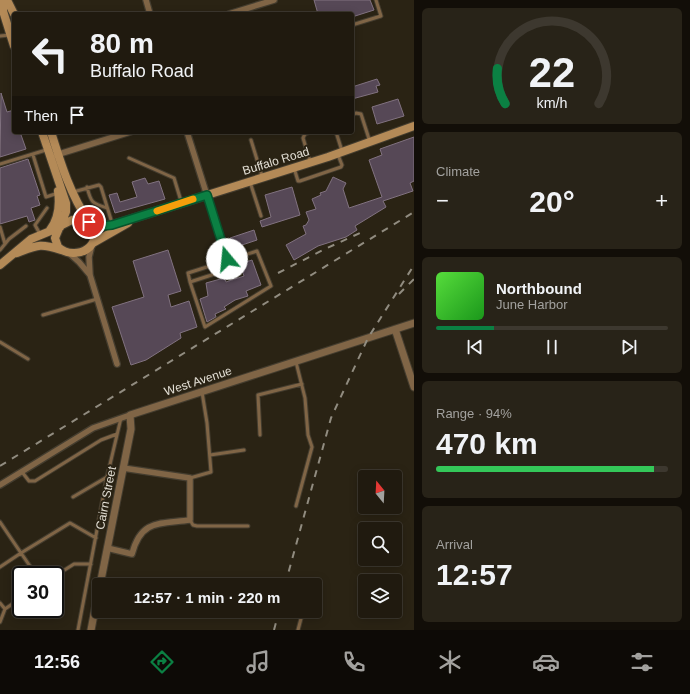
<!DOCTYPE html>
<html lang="en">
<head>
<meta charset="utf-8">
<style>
  body { margin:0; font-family:Arial,sans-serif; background:#282318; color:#f1f3f6; height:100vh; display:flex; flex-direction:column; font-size:15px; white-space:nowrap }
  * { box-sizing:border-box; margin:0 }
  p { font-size:13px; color:#a2a19e }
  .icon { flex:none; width:22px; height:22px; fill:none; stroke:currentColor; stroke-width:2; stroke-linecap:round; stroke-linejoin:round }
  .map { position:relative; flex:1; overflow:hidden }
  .side { display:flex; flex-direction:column; gap:8px; padding:8px; background:#120e08; width:276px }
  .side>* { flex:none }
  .guide { position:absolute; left:12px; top:12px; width:342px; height:122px; border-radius:4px; box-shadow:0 2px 10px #0003,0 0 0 1px #3d382f; background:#201a0f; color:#f1f3f6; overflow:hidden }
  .needle { width:26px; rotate:342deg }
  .controls { position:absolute; left:358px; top:470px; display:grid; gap:8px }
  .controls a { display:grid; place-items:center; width:44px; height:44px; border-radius:4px; background:#201a0f; box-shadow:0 2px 10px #0003,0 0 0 1px #3d382f; font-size:20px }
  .speed { position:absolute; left:12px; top:566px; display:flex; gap:8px; font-size:20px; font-weight:700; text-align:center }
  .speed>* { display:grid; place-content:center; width:52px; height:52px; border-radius:50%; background:#201a0f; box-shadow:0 2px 10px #0003,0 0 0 1px #3d382f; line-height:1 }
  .speed .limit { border:2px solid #111; border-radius:6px; background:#fff; color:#111 }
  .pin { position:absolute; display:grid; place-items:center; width:34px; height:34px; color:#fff; margin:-17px; border:2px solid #fff; border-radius:50%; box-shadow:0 1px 4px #0007 }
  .me { position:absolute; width:44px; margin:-22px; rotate:343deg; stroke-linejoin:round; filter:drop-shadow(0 0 3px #0008) }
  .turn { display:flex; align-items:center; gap:14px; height:84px; padding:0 12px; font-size:18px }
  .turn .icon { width:52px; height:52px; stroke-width:2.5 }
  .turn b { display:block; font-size:28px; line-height:34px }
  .then { display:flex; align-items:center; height:38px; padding:0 12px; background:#0003; gap:8px; font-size:15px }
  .big { font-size:30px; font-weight:600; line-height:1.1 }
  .side .widget { flex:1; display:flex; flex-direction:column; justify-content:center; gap:6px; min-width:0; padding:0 14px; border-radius:6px; background:#282318 }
  .side .dial { align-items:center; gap:0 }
  .dial svg { height:104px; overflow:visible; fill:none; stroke:#3d382f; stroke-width:7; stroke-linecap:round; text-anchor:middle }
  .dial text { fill:#f1f3f6; stroke:none }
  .song { display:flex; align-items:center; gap:12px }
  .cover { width:48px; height:48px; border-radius:6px; background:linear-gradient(135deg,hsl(110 70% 55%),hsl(120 70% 35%)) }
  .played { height:4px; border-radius:2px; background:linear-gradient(90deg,#0b8043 25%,#3d382f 25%) }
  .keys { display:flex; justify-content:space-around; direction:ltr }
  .heat { display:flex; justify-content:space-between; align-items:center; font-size:22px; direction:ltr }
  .charge { height:6px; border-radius:3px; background:linear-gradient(90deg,#34c759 94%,#3d382f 0) }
  .trip { position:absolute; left:92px; top:578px; width:230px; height:40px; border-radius:4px; background:#201a0f; box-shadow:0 2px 10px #0003,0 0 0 1px #3d382f; font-weight:600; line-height:40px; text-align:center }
  .tabs { display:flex; height:64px; justify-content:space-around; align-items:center; background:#0d0a06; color:#a2a19e }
  .tabs .icon { width:28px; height:28px }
  .tabs .active { color:#0b8043 }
  .tabs b { font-size:18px; color:#f1f3f6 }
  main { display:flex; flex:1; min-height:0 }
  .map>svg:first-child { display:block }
  .building { fill:#564856; stroke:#817280 }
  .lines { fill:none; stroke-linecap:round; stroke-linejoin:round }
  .service-casing { stroke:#443d2f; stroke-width:5 }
  .minor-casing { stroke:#443d2f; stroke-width:8 }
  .tertiary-casing { stroke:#443d2f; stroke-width:9 }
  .secondary-casing { stroke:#443d2f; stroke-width:10 }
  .service { stroke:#806546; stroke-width:3 }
  .minor { stroke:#806546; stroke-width:5.5 }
  .tertiary { stroke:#806546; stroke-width:7 }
  .secondary { stroke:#b48a57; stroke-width:8 }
  .rail { stroke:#918c80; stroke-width:2; stroke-dasharray:7 7; stroke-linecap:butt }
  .route-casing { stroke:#07532c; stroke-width:10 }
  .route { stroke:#0b8043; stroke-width:7 }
  .slow { stroke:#f59e0b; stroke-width:7 }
  .labels { text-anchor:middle; stroke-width:4; stroke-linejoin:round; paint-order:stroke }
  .street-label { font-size:12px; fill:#e4e0d6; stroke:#2a2314 }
</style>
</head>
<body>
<main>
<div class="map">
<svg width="414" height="630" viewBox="0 0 414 630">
  <rect width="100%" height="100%" fill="#2a2314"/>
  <path class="building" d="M314 0H370L374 10 352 17V14H318Z
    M377 79 380 85 376 86 378 92 352 99V87Z
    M1 93 7 112 14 110V132H20L26 149 0 157Z
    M398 99 404 116 377 124 372 107Z
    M414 137V181L410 183 413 191 383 201 386 207 355 226 357 230 346 237 318 246 294 260 286 245 306 234 303 226 306 225 309 220 306 212 316 209 312 199 321 195 320 193 326 191 333 177 346 183 343 189 349 208 382 197 369 160 382 155 380 149Z
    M28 159 40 195 37 196 40 205 31 208 35 220 29 222 27 216 0 224V168Z
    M145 178 148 184 159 181 165 199 115 213 109 195 117 193 120 202 137 197 132 182Z
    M292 187 300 215 262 227 260 221 271 217 265 195Z
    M254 230 257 240 233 248 230 238Z
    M168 250 181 291 168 295 171 307 189 301 197 327 180 333 181 338 146 360 131 365 112 307 144 297 133 261Z
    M252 260 261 285 246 291 248 296 235 300 224 307 226 309 215 314 216 317 207 322 200 299 208 296 206 283 224 278 226 282 244 276 240 264Z"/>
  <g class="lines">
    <g class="service-casing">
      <path id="service" d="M352 25 381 16 376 0
        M0 36 10 35
        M352 115 356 113 361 114 370 142
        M336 132 342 151
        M251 140 262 176
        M33 155 46 197 58 193
        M129 158 174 178 181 201
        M310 161 303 138 305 134 311 132
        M0 164 46 150
        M294 168 298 181H300L341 167 342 165 338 155
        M250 182 261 216
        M87 187C91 203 92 203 107 208
        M73 192 99 185 101 187 112 223
        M0 227 5 244
        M40 234 35 225 47 208
        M0 250 9 239 26 226
        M190 282 188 273 257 251 271 286 205 327 190 282 230 269 227 259
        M43 315 97 299
        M0 342 28 359
        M260 435 258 395 302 384
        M210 455 244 450
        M22 472 29 481H35L101 440 117 434
        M190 478 211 472 207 423 202 392
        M73 497 107 477
        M296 506 312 447 308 435 305 398 296 362
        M190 520 193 525 197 526H248
        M0 522 21 553 0 567
        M36 575 21 553 70 523 96 538
        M55 576 74 564H91
        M0 603 5 609
        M0 622 5 609 21 598
        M78 630 107 477 121 418
        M298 630 303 611"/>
    </g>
    <g class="minor-casing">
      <path id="minor" d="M146 0 150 14
        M229 14 274 0
        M187 132 227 259
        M56 155 130 132
        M92 245 89 257 90 275 117 364
        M70 254 79 262 90 275
        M0 485 93 428 130 415
        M107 548 132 554C141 519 160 524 190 520V478L123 468"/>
    </g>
    <g class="tertiary-casing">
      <path id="tertiary" d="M395 329 414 387
        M100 585 131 429 130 415 414 323
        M91 630 99 588"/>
    </g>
    <g class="secondary-casing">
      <path id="secondary" d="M3 0V11L14 46
        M7 0 14 14
        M42 132 66 203V212L60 226
        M51 132C61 164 70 194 89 222
        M72 220 89 222C107 245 76 263 58 247L55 238 60 226Z
        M89 222 102 226 112 225 328 157 414 126
        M50 230C59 218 60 205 58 191
        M93 243 128 223
        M17 253C38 245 40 243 61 250
        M0 265 31 239 60 227"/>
    </g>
    <use href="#service" class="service"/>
    <use href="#minor" class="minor"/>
    <use href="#tertiary" class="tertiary"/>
    <use href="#secondary" class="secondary"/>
    <path class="rail" d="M278 273 325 249 360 233
      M399 294 414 279
      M0 466 414 212
      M285 585 331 418 368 338 414 265
      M274 630 279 611"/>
  </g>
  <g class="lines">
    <g class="route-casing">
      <path id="route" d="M89 222 102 226 112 225 207 195 227 259"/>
    </g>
    <use href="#route" class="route"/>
    <path class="slow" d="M157 211 193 199"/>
  </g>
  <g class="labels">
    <g class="street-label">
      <text transform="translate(276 161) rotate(-17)" y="4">Buffalo Road</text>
      <text transform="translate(198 381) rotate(-18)" y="4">West Avenue</text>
      <text transform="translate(106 498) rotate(-79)" y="4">Cairn Street</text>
    </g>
  </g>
</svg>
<div class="controls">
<a><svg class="needle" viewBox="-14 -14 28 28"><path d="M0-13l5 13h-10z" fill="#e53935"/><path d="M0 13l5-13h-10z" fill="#a2a19e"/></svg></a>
<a><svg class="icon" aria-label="search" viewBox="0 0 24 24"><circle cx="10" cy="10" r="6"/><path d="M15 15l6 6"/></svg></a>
<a><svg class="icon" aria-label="layers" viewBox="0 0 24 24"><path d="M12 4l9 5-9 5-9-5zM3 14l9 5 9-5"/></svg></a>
</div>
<div class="speed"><div class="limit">30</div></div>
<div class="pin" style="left:89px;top:222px;background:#d93025"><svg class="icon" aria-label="arrive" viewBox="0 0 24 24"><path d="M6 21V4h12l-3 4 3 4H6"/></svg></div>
<svg class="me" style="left:227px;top:259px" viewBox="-20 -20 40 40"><circle r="19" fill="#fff"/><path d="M0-13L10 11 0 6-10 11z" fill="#0b8043"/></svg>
<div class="trip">12:57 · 1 min · 220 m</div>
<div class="guide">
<div class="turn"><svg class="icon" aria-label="left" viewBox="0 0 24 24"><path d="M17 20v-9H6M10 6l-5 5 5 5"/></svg><div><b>80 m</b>Buffalo Road</div></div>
<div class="then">Then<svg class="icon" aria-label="arrive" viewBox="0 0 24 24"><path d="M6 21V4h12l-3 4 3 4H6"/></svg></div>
</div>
</div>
<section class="side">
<div class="widget dial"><svg viewBox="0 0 100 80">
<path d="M14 69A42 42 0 1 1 86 69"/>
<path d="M14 69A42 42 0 0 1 8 42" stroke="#0b8043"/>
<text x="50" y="56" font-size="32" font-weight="700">22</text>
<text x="50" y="72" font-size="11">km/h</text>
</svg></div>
<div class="widget"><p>Climate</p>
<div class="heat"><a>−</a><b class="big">20°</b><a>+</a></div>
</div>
<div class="widget">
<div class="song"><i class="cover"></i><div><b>Northbound</b><p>June Harbor</p></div></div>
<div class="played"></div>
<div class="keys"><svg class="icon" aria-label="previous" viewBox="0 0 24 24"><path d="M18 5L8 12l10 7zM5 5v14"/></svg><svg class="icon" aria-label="pause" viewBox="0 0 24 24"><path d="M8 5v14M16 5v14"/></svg><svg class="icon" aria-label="next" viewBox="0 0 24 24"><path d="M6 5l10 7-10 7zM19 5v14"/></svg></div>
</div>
<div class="widget"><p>Range · 94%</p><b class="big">470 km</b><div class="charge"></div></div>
<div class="widget"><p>Arrival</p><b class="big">12:57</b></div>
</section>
</main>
<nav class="tabs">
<b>12:56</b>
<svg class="icon active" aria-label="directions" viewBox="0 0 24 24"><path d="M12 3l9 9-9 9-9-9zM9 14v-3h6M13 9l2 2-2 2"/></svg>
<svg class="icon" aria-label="music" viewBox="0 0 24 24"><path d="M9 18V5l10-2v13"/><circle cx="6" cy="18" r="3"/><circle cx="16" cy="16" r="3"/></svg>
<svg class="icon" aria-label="phone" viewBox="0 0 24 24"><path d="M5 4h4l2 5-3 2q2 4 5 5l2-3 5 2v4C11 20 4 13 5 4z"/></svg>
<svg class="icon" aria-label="climate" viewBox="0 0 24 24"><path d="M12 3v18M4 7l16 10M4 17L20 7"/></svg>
<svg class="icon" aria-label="car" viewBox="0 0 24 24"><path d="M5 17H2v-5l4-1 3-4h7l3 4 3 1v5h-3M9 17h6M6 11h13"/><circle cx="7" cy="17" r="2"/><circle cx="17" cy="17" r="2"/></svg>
<svg class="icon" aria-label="filters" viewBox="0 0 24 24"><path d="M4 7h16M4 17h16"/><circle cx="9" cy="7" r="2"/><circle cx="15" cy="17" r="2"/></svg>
</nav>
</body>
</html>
